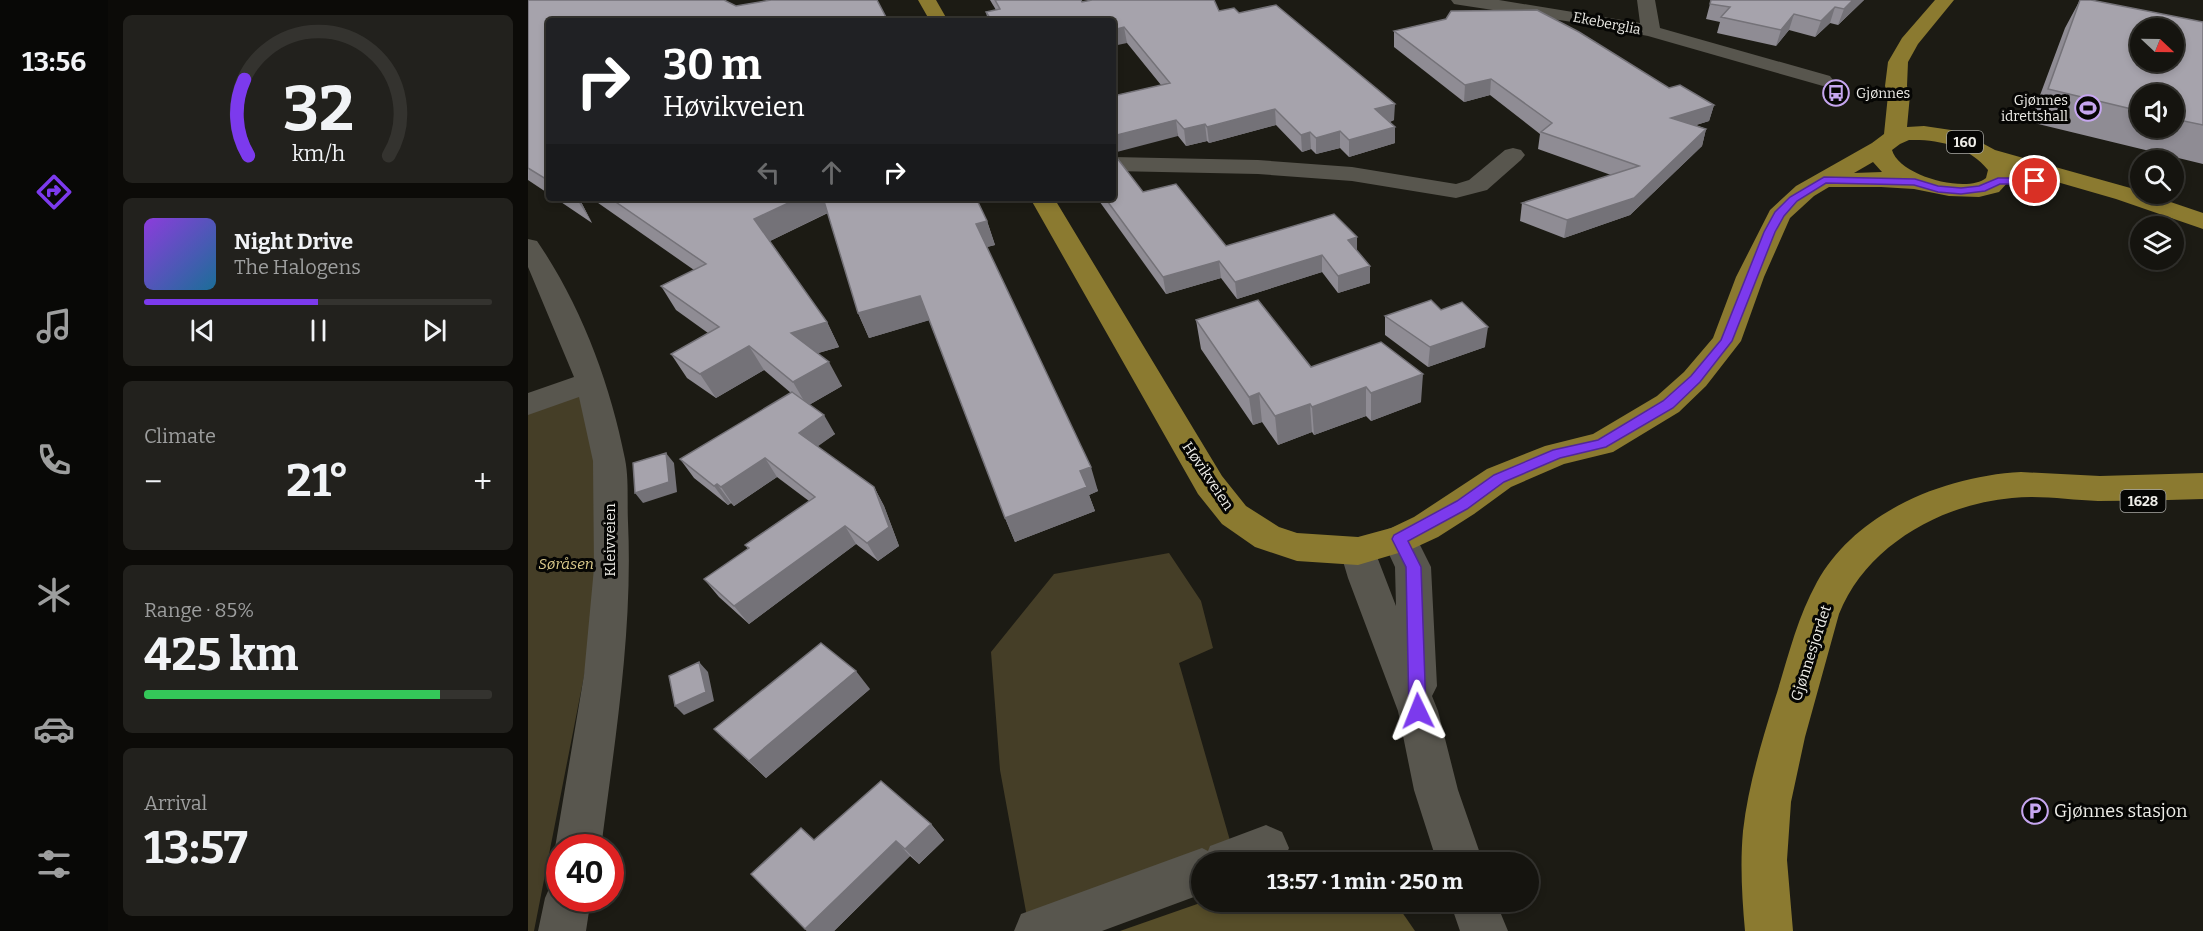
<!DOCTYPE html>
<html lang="en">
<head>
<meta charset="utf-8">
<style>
  body { margin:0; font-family:Bitter,serif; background:#22211d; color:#f1f3f6; height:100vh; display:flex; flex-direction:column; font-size:22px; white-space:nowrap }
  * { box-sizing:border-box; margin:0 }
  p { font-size:20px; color:#9d9e9e }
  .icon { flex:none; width:33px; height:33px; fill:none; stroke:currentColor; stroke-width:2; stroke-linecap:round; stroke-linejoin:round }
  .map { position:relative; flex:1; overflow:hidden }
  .details { display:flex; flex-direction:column; gap:15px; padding:15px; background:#0c0b08; width:420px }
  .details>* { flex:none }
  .guide { position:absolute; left:18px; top:18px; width:570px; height:183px; border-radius:6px; box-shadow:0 3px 9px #0003,0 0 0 2px #34332f; background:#202124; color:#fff; overflow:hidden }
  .needle { width:39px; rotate:112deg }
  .tools { position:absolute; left:1602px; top:18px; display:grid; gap:12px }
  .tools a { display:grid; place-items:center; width:54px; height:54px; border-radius:50%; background:#15140f; box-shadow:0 3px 9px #0003,0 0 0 2px #34332f; font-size:30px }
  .speed { position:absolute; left:18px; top:834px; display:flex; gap:12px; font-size:30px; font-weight:700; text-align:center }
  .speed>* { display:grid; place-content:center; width:78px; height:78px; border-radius:50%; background:#15140f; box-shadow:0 3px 9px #0003,0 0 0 2px #34332f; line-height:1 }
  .speed .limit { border:9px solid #d22; background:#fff; color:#111 }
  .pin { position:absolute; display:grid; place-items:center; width:51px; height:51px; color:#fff; margin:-26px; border:3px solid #fff; border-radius:50%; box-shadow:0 2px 6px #0007 }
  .me { position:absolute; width:66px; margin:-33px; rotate:358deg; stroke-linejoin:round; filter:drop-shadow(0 0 4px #0008) }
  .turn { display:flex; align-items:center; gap:21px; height:126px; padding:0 18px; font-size:27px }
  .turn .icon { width:78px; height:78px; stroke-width:2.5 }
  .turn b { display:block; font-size:42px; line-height:51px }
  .lanes { display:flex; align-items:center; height:57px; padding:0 18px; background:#0003; justify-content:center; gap:30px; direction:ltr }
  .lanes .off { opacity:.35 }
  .big { font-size:45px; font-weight:700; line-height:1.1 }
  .details .widget { flex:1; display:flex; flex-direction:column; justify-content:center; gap:9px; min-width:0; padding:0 21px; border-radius:9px; background:#22211d }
  .details .dial { align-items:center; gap:0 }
  .dial svg { height:156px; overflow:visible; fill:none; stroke:#34332f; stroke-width:7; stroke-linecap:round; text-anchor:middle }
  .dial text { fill:#f1f3f6; stroke:none }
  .song { display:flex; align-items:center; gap:18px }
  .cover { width:72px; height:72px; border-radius:9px; background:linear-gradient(135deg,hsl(270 70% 55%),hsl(200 70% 35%)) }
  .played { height:6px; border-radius:3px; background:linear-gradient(90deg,#7c3aed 50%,#34332f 50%) }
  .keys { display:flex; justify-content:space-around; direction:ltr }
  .heat { display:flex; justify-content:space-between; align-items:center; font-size:33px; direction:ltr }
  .charge { height:9px; border-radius:4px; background:linear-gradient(90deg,#34c759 85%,#34332f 0) }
  .trip { position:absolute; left:663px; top:852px; width:348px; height:60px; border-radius:30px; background:#15140f; box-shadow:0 3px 9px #0003,0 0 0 2px #34332f; font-weight:700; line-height:60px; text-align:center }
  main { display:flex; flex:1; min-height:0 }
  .dock { display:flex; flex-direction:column; width:108px; justify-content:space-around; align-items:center; background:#080806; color:#9d9e9e }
  .dock .icon { width:42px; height:42px }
  .dock .current { color:#7c3aed }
  .dock b { font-size:27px; color:#f1f3f6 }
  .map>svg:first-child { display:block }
  .green { fill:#453e27 }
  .forest { fill:#564d29 }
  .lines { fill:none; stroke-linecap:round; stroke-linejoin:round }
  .minor { fill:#58564e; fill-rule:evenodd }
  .major { fill:#8b7a30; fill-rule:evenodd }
  .wall { fill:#8f8c94; fill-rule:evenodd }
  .shaded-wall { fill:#747278 }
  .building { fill:#a6a3ac; stroke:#747278; stroke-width:1.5; fill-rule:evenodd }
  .route { fill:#7c3aed; stroke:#51269a; stroke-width:1.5 }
  .labels { text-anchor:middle; stroke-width:6; stroke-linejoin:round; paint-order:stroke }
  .far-street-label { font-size:14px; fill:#eeede8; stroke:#060604 }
  .far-poi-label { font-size:14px; fill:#eeede8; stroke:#060604; text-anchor:start }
  .shield { fill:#060604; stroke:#a8a8a4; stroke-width:1.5 }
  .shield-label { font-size:14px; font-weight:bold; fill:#eeede8 }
  .street-label { font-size:15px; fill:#eeede8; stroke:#060604 }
  .park-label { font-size:15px; font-style:italic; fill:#dccb8c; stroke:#060604 }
  .near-poi-label { font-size:18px; fill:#eeede8; stroke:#060604; text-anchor:start }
</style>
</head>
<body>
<main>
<nav class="dock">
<b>13:56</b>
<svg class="icon current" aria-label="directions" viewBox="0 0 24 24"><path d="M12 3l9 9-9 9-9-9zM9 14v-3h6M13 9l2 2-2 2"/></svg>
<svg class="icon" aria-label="music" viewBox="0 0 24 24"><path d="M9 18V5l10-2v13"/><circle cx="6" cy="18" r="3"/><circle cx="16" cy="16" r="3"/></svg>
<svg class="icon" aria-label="phone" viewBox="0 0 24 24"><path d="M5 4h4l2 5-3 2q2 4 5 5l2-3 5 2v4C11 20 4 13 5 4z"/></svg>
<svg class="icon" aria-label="climate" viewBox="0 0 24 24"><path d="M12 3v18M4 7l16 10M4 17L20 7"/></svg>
<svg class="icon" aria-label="car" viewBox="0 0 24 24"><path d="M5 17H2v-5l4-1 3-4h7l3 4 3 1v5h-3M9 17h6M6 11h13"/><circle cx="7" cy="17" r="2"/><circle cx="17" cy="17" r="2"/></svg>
<svg class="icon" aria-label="filters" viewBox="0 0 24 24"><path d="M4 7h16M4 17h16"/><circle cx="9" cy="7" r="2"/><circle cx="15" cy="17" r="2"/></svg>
</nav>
<section class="details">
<div class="widget dial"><svg viewBox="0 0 100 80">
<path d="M14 69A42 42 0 1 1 86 69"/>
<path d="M14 69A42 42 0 0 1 12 30" stroke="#7c3aed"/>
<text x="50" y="56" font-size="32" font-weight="700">32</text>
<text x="50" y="72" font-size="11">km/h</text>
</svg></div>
<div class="widget">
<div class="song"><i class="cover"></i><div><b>Night Drive</b><p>The Halogens</p></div></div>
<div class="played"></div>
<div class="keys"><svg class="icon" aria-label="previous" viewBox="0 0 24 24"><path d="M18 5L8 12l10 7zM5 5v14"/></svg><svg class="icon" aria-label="pause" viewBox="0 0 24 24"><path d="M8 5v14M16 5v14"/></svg><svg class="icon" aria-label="next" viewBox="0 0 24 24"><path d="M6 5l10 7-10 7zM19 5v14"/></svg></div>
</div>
<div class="widget"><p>Climate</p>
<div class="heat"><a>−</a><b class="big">21°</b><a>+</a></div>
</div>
<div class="widget"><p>Range · 85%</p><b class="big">425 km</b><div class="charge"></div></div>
<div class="widget"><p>Arrival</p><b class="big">13:57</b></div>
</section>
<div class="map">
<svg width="1675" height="931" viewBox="0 0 1675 931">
  <rect width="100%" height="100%" fill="#1c1b14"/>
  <path class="green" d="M61 389 77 569 6 931H0V405Z
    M641 553 673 601 685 648 651 663 703 844 501 928 472 770 463 652 526 574Z"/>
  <path class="forest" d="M675 902H867L887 931H592Z"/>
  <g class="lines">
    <path class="minor" d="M923 0H971L1112 23 1109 0H1127L1132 28 1302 76 1305 80 1302 84 1295 86 1120 36 1051 23 932 5 926 4Z
      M985 148 993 150 997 155 993 160 959 190 928 198 824 181 730 174 585 171V157L730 160 824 167 928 184 941 180 977 150Z
      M0 239 9 241C53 305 82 383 97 459 101 479 99 502 100 522 105 632 87 739 73 848H32V858L27 848 56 675 66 568 65 461 51 397 0 415V393L46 377 0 267Z
      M872 525 884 529 903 567 909 686 904 696 910 711 930 790 955 862H909L886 790 870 711 820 578 812 551 817 541 830 537 843 541 868 606 867 567 854 539 860 529Z
      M738 825 754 832 761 848 755 862H674V894L574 931H486L493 914 674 848 680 851 682 846Z
      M32 878V898H63L58 931H10L17 898 24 882Z
      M922 902H968L980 931H932Z"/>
    <path class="major" d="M390 0H408L420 21H402Z
      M1407 0H1426L1390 44 1380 62 1379 86 1382 95 1379 127 1396 126 1423 130 1441 136 1467 150 1606 189 1612 191V194H1619L1675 213V229L1588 199 1484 169 1482 180 1471 192 1451 197 1421 196 1386 189 1353 187H1301L1286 196 1262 218 1236 277 1213 341 1178 386 1151 412 1085 452 1036 464 983 487 946 514 910 537 884 549 830 565 769 561 727 547 694 524 670 494 502 198H526L694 476 718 506 751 527 769 533 830 537 863 528 886 517 959 469 1017 446 1065 434 1129 396 1156 372 1185 338 1208 277 1242 210 1268 186 1344 143 1356 134 1360 95 1357 86 1360 62 1374 38ZM1381 140C1410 139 1441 146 1460 170L1458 178C1439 194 1371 176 1364 150L1372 144ZM1345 162 1354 172 1326 173Z
      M1493 472 1572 476 1675 473V499C1640 500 1605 501 1570 501 1542 500 1512 495 1484 498 1413 504 1338 546 1311 614L1277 737 1263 802 1259 860 1265 931H1217C1214 898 1212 864 1215 831 1220 787 1233 744 1246 702 1259 662 1268 620 1289 582 1328 512 1416 476 1493 472Z"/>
  </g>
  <path class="wall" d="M0 0 208 6 349 0 21 21V194L0 180Z
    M462 0H553L554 2 711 13 866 120 862 122 867 143 821 157 812 148 788 154 783 149 774 152 748 125 681 143 679 141 658 146 650 136 633 85 599 43 585 21H460L458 12 468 10Z
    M1183 0H1336L1310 25 1302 23 1287 37 1261 30 1248 46 1189 33 1192 22 1178 19Z
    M1552 0 1675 22V164L1502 122 1537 28ZM1612 94H1646V128H1612Z
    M866 31 1141 88 1186 105 1181 121 1168 125 1178 129 1174 146 1102 215 1036 238 992 221 994 203 1083 175 1010 149 1012 134 962 95 936 102 866 47Z
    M615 192 698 246 829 251 842 266V283L810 293 794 272 709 299 693 278 638 294 569 198H585Z
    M27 198H51L64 223Z
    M63 198H448L459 221 467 245 458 247 570 491 561 495 567 511 487 542 477 518 401 320 341 338 330 313 300 213 242 241 299 322 311 347 290 353 314 386 281 405 307 434 289 446 346 487 356 506 371 546 350 561 328 544 221 624 191 597 176 579 220 549 217 545 281 501 249 477 206 506 203 503 200 505 166 478 152 459 263 393 236 370 188 398 159 378 143 354 180 333 148 310 133 286 166 270Z
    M913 310 957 347 900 367 857 335V316Z
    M668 320 783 367 893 402 843 421 838 416 786 435 784 432 750 445 734 422 725 425 673 349Z
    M342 689 238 778 186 729Z
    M403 824 416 840 391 864 382 856 306 931H279L277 929 286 840Z"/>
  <path class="shaded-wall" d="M1325 0H1336L1310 25 1316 9Z
    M1307 7 1302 23 1287 37 1293 21Z
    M1266 14 1261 30 1248 46 1253 30Z
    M596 27 599 43 585 46V30Z
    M963 79 962 95 936 102 937 85Z
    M867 104 866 120 847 126V109Z
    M1186 105 1181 121 1139 134 1143 118Z
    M747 109 748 125 681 143 679 127Z
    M648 120 650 136 585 153V136Z
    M677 124 679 141 658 146 656 129Z
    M867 127V143L821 157V140Z
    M1178 129 1174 146 1102 215 1036 238 1039 220Z
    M812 131V148L788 154V138Z
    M782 132 783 149 774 152 773 135Z
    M48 198H51L64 223Z
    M271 198H297L303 211 238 243 226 219Z
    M459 221 467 245 456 248 448 224Z
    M829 237V254L820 240Z
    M794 255V272L709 299 707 282Z
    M691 261 693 278 638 294 635 277Z
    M842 266V283L810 293V276Z
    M392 296 402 320 341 338 330 313Z
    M299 322 311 347 277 357 263 333Z
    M960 327 957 347 900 367 902 347Z
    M221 346 236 370 188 398 172 374Z
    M301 362 314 386 279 406 265 382Z
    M895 374 893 402 843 421V393Z
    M838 387V416L786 435 784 407Z
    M731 393 734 422 725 425 721 397Z
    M782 404 784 432 750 445 747 416Z
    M296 415 307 434 282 452 271 433Z
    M138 453 146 463 149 492 115 503 107 493Z
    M237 458 249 477 206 506 193 487Z
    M563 467 570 491 561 495 567 511 487 542 477 518 552 471Z
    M189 484 203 503 200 505 186 486Z
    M346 487 356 506 371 546 350 561 339 543Z
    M317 526 328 544 221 624 206 606Z
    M171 662 180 672 186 701 156 715 147 706Z
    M328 671 342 689 238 778 221 761Z
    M403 824 416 840 391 864 377 849Z
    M368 841 382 856 306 931H279L277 929Z"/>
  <path class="building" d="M0 0H196L208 6 243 0H349L360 21H21V181L0 168Z
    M467 0H553L554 2 564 0H686L691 11 706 8 711 13 748 5 867 104 847 109 867 127 821 140 812 131 788 138 782 132 773 135 747 109 679 127 677 124 656 129 648 120 585 136V96L642 83 596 27 585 30V21H464L458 12 472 9Z
    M1183 0H1325L1316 9 1307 7 1293 21 1266 14 1253 30 1193 17 1202 7 1182 4Z
    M1552 0H1563L1675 22V125L1646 119V94H1612V111L1520 89ZM1612 28H1646V62H1612Z
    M1009 10 1051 32 1141 88 1152 85 1186 105 1143 118 1178 129 1106 198 1039 220 994 203 1111 166 1013 132 1024 123 963 79 937 85 866 31 918 19 923 11Z
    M589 158 615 192 648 184 698 246 806 214 829 237 820 240 842 266 810 276 794 255 707 282 691 261 635 277 577 198H585V159Z
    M82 198H271L226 219 299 322 263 333 301 362 265 382 221 346 172 374 143 354 191 327 133 286 178 264Z
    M295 198H448L459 221 448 224 563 467 552 471 559 487 477 518 392 296 330 313Z
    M730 300 783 367 853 342 895 374 843 393 838 387 784 407 782 404 747 416 731 393 721 397 668 320Z
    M903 300 913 310 934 302 960 327 902 347 857 316Z
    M264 392 296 415 271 433 346 487 361 527 339 543 317 526 206 606 176 579 221 548 217 545 287 497 237 458 193 487 189 484 186 486 152 459Z
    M138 453 141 482 107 493 105 463Z
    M293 643 328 671 221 761 186 729Z
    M171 662 178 692 147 706 141 676Z
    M353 781 403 824 377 849 368 841 277 929 223 874 273 828 286 840Z"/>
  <path class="route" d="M1296 177 1387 179 1410 186 1433 188 1451 186 1470 178H1507L1512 181 1507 184H1472L1457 191 1433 194 1410 192 1386 185 1298 183 1269 201 1256 216 1247 232 1204 341 1172 382 1145 408 1078 447 1032 458 976 482 939 509 880 541 893 567 898 711 896 717 890 719 884 717 881 711 878 567 864 539 866 535 929 501 966 475 1025 450 1070 440 1135 401 1163 376 1193 340 1236 232 1247 212 1262 197Z"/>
  <defs>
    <g id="bus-ring" transform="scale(1.35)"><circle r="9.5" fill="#060604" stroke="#c6a6f0" stroke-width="1.5"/><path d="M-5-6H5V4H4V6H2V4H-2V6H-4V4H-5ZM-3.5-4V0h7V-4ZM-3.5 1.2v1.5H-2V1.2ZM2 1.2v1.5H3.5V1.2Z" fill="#c6a6f0"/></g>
    <g id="stadium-ring" transform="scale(1.35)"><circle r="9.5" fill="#060604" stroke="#c6a6f0" stroke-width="1.5"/><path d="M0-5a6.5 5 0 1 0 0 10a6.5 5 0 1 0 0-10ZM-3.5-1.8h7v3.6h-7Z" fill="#c6a6f0"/></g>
    <g id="parking-ring" transform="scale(1.35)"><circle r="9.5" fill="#060604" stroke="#c6a6f0" stroke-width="1.5"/><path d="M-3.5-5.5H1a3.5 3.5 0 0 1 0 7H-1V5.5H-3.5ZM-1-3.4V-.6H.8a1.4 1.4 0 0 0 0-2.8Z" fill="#c6a6f0"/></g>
  </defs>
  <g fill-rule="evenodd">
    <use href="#bus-ring" x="1308" y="93"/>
    <use href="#stadium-ring" x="1560" y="108"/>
    <use href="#parking-ring" x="1507" y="811"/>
  </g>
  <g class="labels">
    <g class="far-street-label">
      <text transform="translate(1079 23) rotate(11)" y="5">Ekeberglia</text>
    </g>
    <g class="far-poi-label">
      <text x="1328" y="98">Gjønnes</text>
      <text x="1540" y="105" text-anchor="end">Gjønnes<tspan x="1540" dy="16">idrettshall</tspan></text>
    </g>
    <g class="shield">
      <rect x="1419" y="131" width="36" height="22" rx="4.5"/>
      <rect x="1592.5" y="490" width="45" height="22" rx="4.5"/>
    </g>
    <g class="shield-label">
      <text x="1437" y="147">160</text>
      <text x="1615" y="506">1628</text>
    </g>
    <g class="street-label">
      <text transform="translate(680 476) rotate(56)" y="5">Høvikveien</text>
      <text transform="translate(82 540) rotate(-90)" y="5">Kleivveien</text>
      <text transform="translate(1283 653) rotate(-72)" y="5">Gjønnesjordet</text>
    </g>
    <g class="park-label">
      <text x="38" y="569">Søråsen</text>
    </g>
    <g class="near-poi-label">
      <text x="1526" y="817">Gjønnes stasjon</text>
    </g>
  </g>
</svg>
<div class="tools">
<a><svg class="needle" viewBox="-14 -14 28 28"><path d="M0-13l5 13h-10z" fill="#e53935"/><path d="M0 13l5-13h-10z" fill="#9d9e9e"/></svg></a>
<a><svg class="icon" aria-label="sound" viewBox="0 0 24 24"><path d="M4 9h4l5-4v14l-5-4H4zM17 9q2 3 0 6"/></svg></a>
<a><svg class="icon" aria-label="search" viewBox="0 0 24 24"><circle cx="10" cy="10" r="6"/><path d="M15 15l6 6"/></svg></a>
<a><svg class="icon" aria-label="layers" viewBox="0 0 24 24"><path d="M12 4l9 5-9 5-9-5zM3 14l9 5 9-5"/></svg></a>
</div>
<div class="speed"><div class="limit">40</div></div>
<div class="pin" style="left:1507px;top:181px;background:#d93025"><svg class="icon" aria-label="arrive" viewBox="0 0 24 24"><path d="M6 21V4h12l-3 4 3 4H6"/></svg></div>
<svg class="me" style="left:890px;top:711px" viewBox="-20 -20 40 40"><path d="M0-17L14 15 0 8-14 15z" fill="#7c3aed" stroke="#fff" stroke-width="4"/></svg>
<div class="trip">13:57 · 1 min · 250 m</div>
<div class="guide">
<div class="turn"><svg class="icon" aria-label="right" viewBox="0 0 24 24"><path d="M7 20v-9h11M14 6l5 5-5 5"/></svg><div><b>30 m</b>Høvikveien</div></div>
<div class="lanes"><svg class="icon off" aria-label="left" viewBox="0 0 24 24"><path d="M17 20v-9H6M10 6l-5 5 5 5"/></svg><svg class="icon off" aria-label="ahead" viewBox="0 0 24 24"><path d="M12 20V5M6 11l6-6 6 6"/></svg><svg class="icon" aria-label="right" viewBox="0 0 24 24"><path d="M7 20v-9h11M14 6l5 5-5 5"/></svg></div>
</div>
</div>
</main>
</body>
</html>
